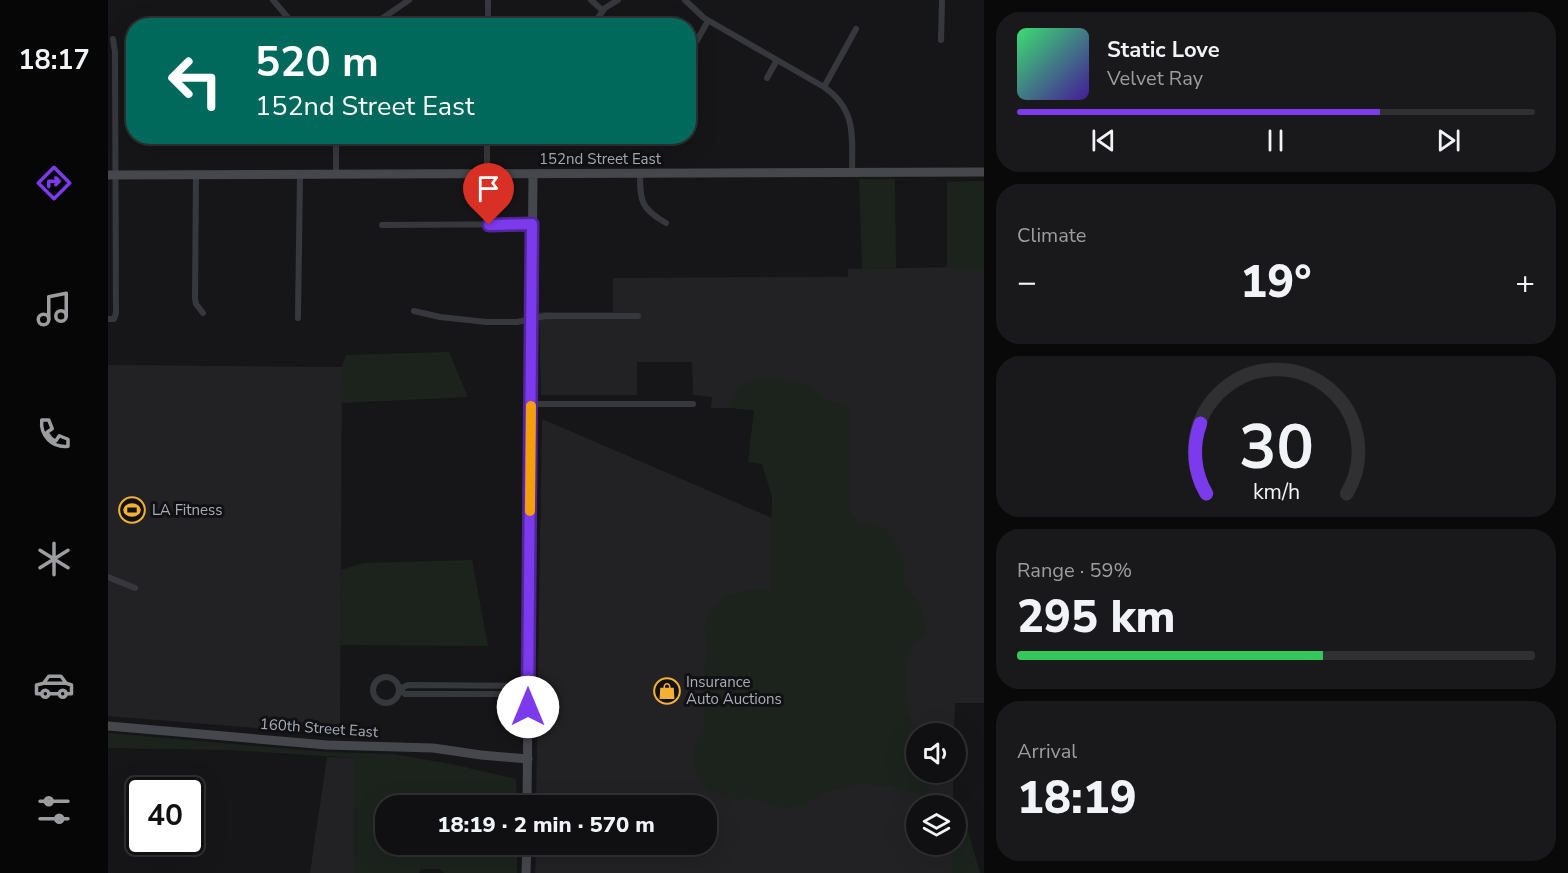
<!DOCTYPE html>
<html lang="en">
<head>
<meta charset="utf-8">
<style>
  body { margin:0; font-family:"Nunito Sans",sans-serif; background:#19191b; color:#f1f3f6; height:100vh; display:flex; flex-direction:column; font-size:22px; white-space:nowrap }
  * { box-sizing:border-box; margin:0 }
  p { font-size:20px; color:#9c9d9f }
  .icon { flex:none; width:33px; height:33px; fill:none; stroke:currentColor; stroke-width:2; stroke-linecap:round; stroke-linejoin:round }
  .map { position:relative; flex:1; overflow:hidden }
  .sheet { display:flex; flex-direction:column; gap:12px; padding:12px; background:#09090a; width:584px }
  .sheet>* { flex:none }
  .guide { position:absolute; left:18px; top:18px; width:570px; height:126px; border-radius:24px; box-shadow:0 6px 24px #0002,0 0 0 2px #303032; background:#00695c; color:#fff; overflow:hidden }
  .buttons { position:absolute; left:798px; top:723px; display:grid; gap:12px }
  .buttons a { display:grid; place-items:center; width:60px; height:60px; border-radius:50%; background:#101012; box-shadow:0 6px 24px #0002,0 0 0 2px #303032; font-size:30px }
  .speed { position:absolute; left:18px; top:777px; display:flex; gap:12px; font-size:30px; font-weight:700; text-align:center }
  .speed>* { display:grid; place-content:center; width:78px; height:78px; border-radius:50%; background:#101012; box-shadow:0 6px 24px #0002,0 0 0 2px #303032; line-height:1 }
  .speed .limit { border:3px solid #111; border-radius:9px; background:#fff; color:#111 }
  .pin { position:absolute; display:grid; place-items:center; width:51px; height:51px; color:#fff; margin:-62px -26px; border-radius:50% 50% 50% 0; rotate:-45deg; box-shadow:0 0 6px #0007 }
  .pin .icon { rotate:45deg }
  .me { position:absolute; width:66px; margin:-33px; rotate:0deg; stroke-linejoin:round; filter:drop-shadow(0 0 4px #0008) }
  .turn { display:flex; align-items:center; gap:21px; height:126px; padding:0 30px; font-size:27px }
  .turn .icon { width:78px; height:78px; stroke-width:2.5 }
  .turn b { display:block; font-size:42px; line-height:51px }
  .big { font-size:45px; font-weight:800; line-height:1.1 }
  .sheet .widget { flex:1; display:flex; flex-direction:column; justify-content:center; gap:9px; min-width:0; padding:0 21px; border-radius:24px; background:#19191b }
  .sheet .dial { align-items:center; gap:0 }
  .dial svg { height:156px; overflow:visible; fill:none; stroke:#303032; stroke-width:7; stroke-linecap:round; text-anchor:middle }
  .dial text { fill:#f1f3f6; stroke:none }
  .song { display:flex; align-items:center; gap:18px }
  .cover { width:72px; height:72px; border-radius:9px; background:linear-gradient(135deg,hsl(140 70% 55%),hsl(260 70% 35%)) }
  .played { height:6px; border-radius:3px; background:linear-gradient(90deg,#7c3aed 70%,#303032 70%) }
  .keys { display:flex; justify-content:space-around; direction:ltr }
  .heat { display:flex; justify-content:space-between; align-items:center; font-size:33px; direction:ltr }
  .charge { height:9px; border-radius:4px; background:linear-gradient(90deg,#34c759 59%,#303032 0) }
  .trip { position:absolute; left:267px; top:795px; width:342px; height:60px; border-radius:24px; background:#101012; box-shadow:0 6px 24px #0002,0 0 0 2px #303032; font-weight:800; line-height:60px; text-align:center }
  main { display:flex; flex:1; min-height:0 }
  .menu { display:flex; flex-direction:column; width:108px; justify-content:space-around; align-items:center; background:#060607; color:#9c9d9f }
  .menu .icon { width:42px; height:42px }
  .menu .on { color:#7c3aed }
  .menu b { font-size:27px; color:#f1f3f6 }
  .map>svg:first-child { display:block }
  .built { fill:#222225 }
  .green { fill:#1c231d }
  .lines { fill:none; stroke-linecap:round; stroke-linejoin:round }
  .street { stroke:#37383d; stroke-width:6 }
  .secondary { stroke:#45474d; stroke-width:9 }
  .route-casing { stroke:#51269a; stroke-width:15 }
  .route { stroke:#7c3aed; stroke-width:10 }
  .slow { stroke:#f59e0b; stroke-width:10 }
  .labels { text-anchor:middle; stroke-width:6; stroke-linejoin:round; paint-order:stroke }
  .street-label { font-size:15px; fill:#a8adb8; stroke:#111113 }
  .poi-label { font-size:15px; fill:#a8adb8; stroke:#111113; text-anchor:start }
</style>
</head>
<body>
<main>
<nav class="menu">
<b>18:17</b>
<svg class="icon on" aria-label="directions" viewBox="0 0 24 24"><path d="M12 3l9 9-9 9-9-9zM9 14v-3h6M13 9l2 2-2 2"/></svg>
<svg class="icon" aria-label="music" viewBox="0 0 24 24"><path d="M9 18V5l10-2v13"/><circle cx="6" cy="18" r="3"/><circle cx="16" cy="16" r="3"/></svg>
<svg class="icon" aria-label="phone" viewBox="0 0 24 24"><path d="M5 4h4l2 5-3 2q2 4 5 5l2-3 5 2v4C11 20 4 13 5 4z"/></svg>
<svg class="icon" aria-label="climate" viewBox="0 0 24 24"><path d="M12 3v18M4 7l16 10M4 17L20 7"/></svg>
<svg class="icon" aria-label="car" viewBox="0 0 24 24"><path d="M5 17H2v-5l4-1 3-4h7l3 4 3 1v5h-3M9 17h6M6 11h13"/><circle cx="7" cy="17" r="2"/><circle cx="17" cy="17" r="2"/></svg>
<svg class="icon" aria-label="filters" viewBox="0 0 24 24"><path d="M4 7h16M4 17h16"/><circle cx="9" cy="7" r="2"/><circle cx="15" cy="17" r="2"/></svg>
</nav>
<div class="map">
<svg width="877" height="873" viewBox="0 0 877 873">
  <rect width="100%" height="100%" fill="#161618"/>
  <path class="built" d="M859 267 876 268V703H847L846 733 808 734V772L845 773V805L808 806V844L844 845V873H427L428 845 598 844V806L428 805 434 419 664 518 660 754 788 756 664 408H603L604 397 585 395 584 362H529V395H433L431 312H505V278L740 277V269Z
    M0 365 234 367 232 735 0 716Z
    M219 757 246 758V873H202Z"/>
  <path class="green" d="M751 179H787L788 268 754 269Z
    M876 181V268H839V182Z
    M341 352 360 397 234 403V367L238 355Z
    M639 380H674L699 385 718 399 741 407V510L750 522 777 527 797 564 795 582 812 605 819 634C810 640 801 648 799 659 795 677 798 719 809 733L808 772 823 773 819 794 812 795 785 786 747 784 715 794 697 804 683 808 672 807 645 798 627 800 598 788 591 778 585 764 587 744 595 729 596 719 594 690 598 654 597 624 602 612 615 597 637 590H663L664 497 654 464 640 462 646 410 628 409 622 404 627 393Z
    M364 560 380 646 232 645 233 570 256 563Z
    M0 733 218 752 285 754 343 764 408 779 409 805 278 806V844L409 845V873H336L332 869H313L311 873H246V758L123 750 0 748Z
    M860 831 872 873H844V845L848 844V838Z"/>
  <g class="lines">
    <path class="street" d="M165 0 187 26
      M483 0 494 10
      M577 0 596 18 716 87C749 110 744 137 744 173
      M263 26 301 0
      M380 26V0
      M484 26 497 8 510 0
      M833 40 834 0
      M580 56 600 21
      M659 78 669 60
      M716 87 748 29
      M379 174V136
      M532 174C532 201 533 209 558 223
      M88 175 87 298 88 304 95 313
      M228 175V136
      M274 225 424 224
      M306 311 332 317 378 322H409L437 316H530
      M190 318 192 175
      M0 319H6L8 313 7 52 5 39
      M423 404H585
      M0 577 27 588
      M265 690a13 13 0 1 1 26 0a13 13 0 1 1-26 0Z
      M420 694H297L291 689 300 685 420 686"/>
    <path class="secondary" d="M0 175 877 172
      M0 726 219 745 325 748 373 755 420 759
      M419 806 425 174
      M418 873 419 844"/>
  </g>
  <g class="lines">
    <g class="route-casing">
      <path id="route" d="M381 225 424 224 420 707"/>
    </g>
    <use href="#route" class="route"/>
    <path class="slow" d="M422 511 423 406"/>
  </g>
  <defs>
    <g id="stadium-ring" transform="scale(1.35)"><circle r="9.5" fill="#111113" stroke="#f2b134" stroke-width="1.5"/><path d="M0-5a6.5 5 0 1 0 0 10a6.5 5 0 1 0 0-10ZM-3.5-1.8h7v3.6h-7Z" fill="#f2b134"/></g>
    <g id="shop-ring" transform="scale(1.35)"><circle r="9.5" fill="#111113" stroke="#f2b134" stroke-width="1.5"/><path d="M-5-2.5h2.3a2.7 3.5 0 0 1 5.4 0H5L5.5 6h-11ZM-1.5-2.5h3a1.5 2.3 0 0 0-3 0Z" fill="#f2b134"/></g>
  </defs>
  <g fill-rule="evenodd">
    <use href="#stadium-ring" x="24" y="510"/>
    <use href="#shop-ring" x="559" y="691"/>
  </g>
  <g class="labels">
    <g class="street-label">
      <text x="492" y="164">152nd Street East</text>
      <text transform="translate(211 728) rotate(4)" y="5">160th Street East</text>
    </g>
    <g class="poi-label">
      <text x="44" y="515">LA Fitness</text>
      <text x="578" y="687">Insurance<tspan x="578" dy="17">Auto Auctions</tspan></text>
    </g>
  </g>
</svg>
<div class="buttons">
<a><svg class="icon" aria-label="sound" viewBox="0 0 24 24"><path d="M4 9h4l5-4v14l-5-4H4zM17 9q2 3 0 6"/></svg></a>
<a><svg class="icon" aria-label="layers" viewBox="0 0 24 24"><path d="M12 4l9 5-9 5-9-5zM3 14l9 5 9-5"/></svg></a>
</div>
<div class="speed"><div class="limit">40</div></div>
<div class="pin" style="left:381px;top:225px;background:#d93025"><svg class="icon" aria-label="arrive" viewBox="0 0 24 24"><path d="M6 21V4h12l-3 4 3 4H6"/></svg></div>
<svg class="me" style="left:420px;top:707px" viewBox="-20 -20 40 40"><circle r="19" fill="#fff"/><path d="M0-13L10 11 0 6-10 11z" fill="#7c3aed"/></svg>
<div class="trip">18:19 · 2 min · 570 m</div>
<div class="guide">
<div class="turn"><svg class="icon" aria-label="left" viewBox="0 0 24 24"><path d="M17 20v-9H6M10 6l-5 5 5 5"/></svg><div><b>520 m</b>152nd Street East</div></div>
</div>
</div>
<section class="sheet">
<div class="widget">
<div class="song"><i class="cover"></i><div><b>Static Love</b><p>Velvet Ray</p></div></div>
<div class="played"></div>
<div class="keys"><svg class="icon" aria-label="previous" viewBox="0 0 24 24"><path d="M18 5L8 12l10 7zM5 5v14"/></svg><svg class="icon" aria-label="pause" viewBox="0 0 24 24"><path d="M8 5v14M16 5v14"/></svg><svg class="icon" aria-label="next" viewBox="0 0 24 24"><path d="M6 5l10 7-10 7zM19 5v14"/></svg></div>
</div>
<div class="widget"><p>Climate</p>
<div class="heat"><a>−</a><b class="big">19°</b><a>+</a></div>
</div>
<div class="widget dial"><svg viewBox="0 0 100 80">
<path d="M14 69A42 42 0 1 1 86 69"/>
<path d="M14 69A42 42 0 0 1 11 33" stroke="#7c3aed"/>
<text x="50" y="56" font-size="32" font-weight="700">30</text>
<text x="50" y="72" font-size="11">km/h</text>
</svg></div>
<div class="widget"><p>Range · 59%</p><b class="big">295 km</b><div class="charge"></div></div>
<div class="widget"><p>Arrival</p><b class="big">18:19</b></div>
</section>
</main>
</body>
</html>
